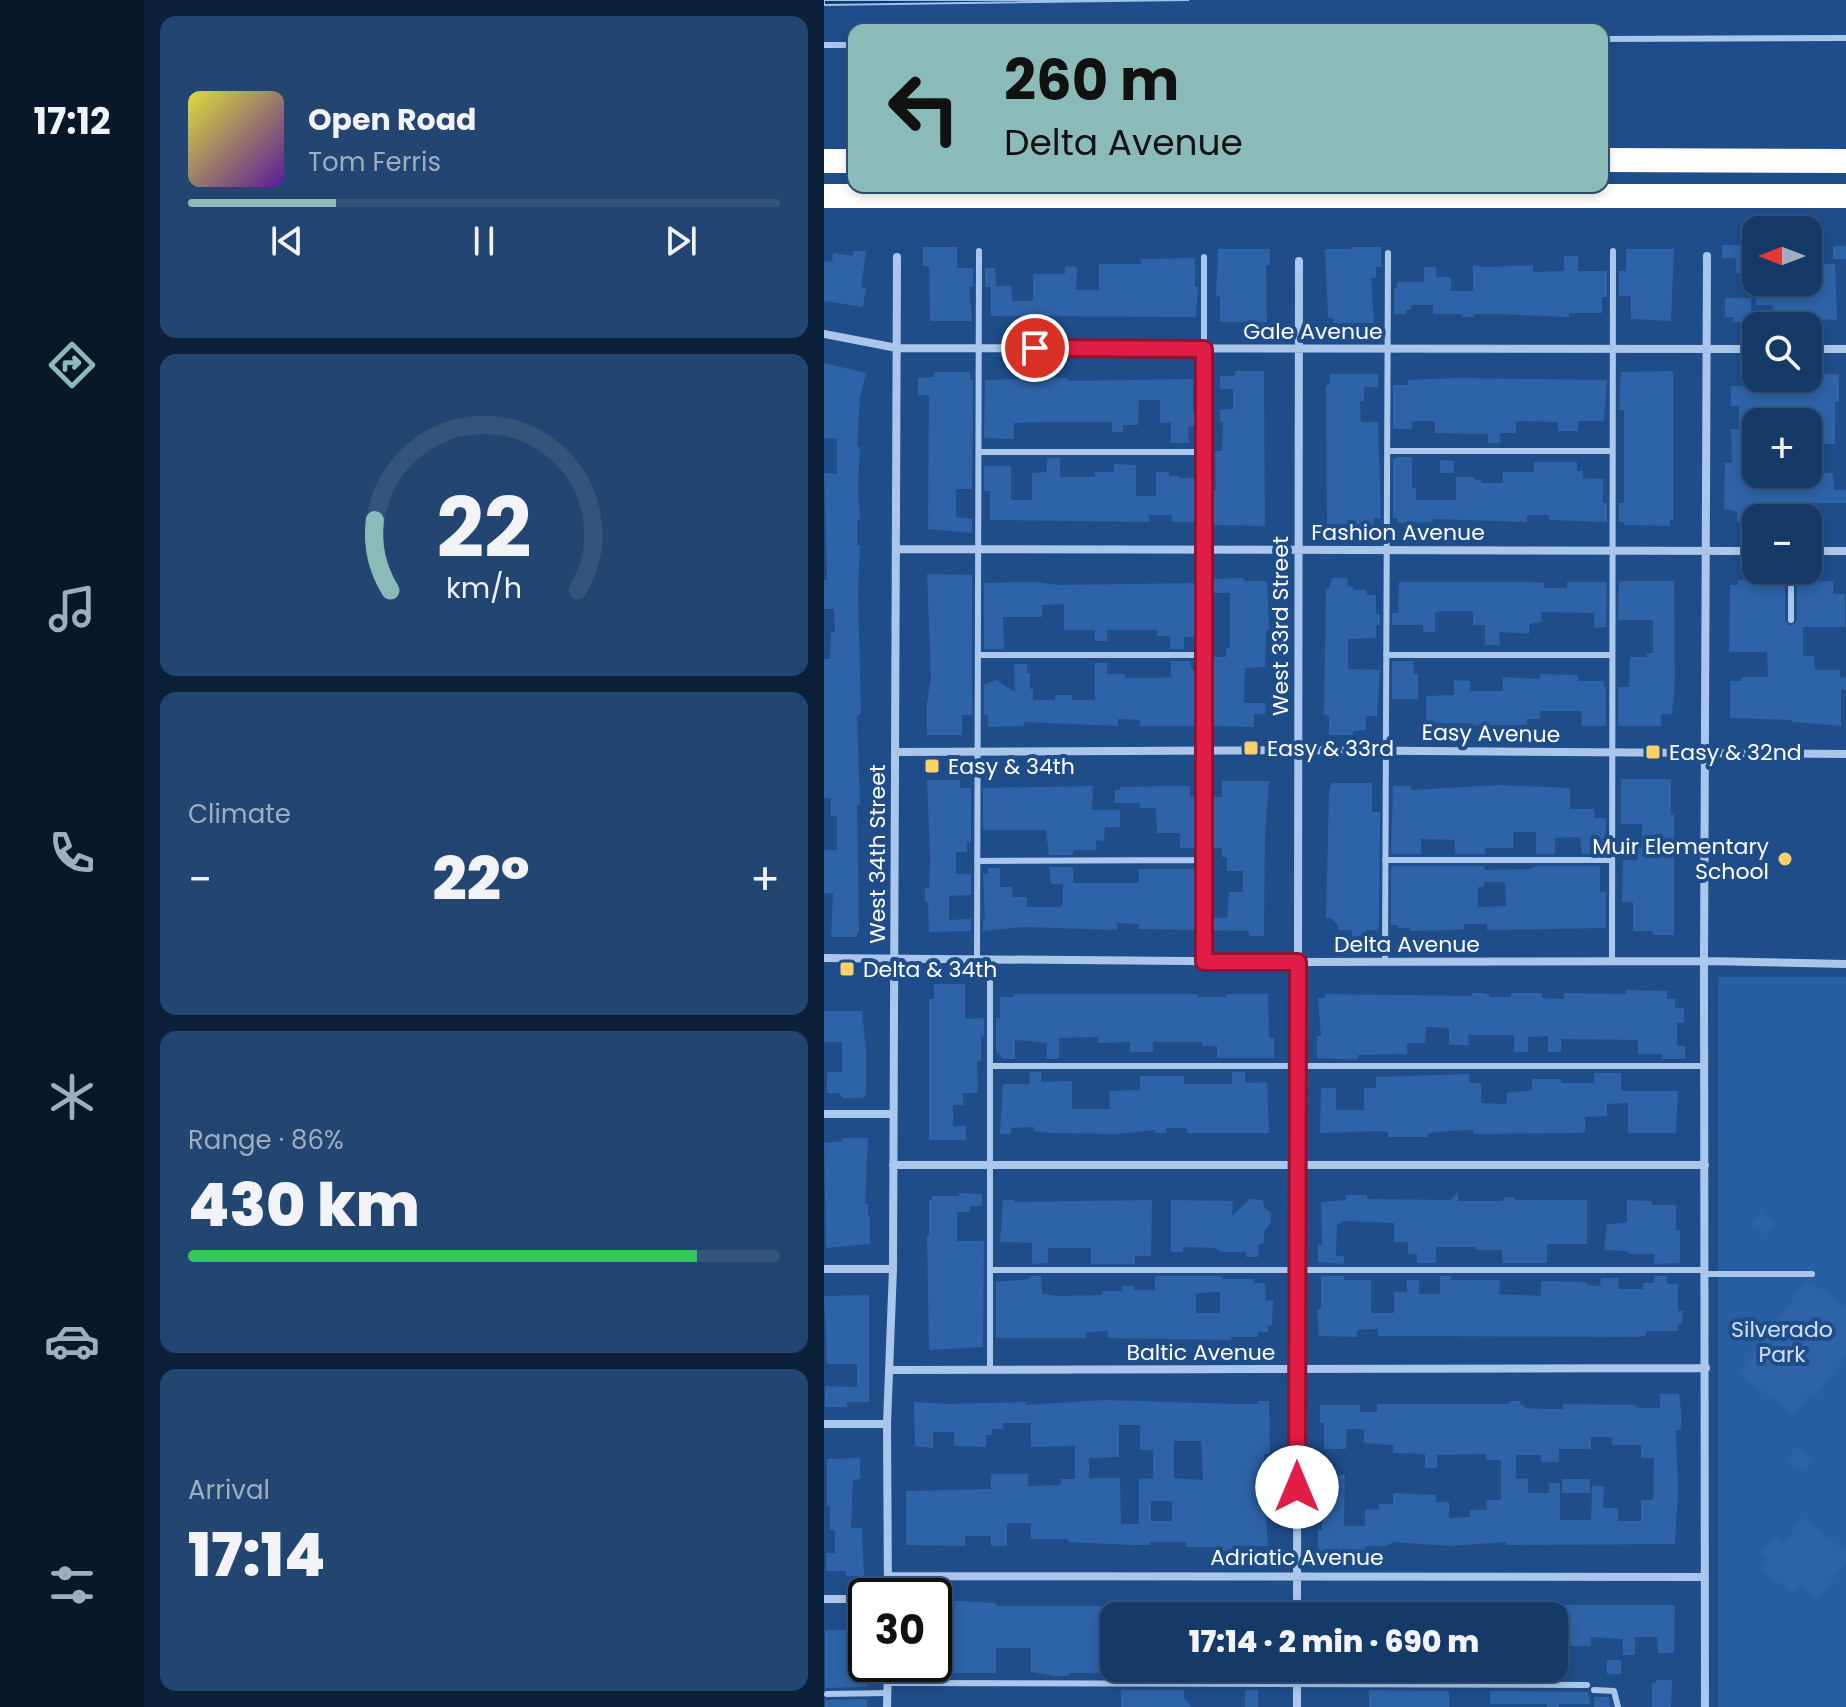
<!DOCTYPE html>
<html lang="en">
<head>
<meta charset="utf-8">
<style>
  body { margin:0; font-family:Poppins,sans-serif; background:#234571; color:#f1f3f6; height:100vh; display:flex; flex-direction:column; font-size:30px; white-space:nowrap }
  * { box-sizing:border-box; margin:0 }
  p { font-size:26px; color:#9eadc0 }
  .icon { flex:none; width:44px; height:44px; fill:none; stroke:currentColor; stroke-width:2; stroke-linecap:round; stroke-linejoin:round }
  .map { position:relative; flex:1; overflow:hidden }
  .side { display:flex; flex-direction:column; gap:16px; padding:16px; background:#0c2039; width:680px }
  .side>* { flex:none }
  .guide { position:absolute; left:24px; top:24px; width:760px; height:168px; border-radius:16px; box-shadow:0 4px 12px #0003,0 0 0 2px #35547c; background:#8bbbb9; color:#111; overflow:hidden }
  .needle { width:52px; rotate:270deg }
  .controls { position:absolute; left:918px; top:216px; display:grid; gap:16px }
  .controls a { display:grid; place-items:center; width:80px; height:80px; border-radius:16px; background:#163a68; box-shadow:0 4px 12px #0003,0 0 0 2px #35547c; font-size:40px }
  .speed { position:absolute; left:24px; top:1578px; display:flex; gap:16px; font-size:40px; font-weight:700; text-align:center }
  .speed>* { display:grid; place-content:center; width:104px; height:104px; border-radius:50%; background:#163a68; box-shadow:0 4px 12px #0003,0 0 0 2px #35547c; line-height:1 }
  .speed .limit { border:4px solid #111; border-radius:12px; background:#fff; color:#111 }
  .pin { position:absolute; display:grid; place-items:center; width:68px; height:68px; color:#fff; margin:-34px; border:4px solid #fff; border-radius:50%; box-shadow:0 2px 8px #0007 }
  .me { position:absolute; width:88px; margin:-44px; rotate:0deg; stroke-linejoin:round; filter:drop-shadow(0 0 6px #0008) }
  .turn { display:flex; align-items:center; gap:28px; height:168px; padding:0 24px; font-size:36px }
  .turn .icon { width:104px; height:104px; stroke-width:2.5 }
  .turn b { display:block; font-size:56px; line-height:68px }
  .big { font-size:60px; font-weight:800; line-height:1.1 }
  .side .widget { flex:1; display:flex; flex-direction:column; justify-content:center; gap:12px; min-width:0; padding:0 28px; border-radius:16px; background:#234571 }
  .side .dial { align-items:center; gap:0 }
  .dial svg { height:208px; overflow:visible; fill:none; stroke:#35547c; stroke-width:7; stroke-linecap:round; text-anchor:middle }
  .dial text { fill:#f1f3f6; stroke:none }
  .song { display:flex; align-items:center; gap:24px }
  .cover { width:96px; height:96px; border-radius:12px; background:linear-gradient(135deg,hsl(60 70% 55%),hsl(270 70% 35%)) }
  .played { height:8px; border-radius:4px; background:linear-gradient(90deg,#8bbbb9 25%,#35547c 25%) }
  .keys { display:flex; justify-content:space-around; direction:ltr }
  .heat { display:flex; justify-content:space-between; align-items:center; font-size:44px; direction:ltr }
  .charge { height:12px; border-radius:6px; background:linear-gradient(90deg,#34c759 86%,#35547c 0) }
  .trip { position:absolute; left:276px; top:1602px; width:468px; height:80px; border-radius:16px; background:#163a68; box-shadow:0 4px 12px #0003,0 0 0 2px #35547c; font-weight:800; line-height:80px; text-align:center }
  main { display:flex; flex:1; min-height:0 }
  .menu { display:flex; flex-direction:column; width:144px; justify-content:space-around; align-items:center; background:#09172a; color:#9eadc0 }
  .menu .icon { width:56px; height:56px }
  .menu .current { color:#8bbbb9 }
  .menu b { font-size:36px; color:#f1f3f6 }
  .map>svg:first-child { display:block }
  .green { fill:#285ea2 }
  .water { fill:#153869; stroke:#9dc2ed; stroke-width:2 }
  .building { fill:#2e63a7; fill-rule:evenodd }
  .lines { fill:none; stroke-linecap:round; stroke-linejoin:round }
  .lane { stroke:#aac7eb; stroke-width:6 }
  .street { stroke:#aac7eb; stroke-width:8 }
  .highway { stroke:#fff; stroke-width:24 }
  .route-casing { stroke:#92132f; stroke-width:20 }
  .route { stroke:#e11d48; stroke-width:14 }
  .poi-dot { fill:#fad169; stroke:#1e4d8a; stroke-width:3 }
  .labels { text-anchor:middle; stroke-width:8; stroke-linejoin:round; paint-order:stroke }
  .street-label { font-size:22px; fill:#fff; stroke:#1e4d8a }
  .poi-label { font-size:22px; fill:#fff; stroke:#1e4d8a; text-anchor:start }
  .park-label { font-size:22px; fill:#cfe1f8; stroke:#1e4d8a }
</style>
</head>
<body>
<main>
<nav class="menu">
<b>17:12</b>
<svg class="icon current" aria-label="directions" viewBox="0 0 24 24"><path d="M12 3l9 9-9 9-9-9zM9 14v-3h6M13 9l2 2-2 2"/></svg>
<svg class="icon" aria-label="music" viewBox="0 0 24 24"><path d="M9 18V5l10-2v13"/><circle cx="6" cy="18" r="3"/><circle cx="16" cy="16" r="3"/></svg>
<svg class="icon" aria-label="phone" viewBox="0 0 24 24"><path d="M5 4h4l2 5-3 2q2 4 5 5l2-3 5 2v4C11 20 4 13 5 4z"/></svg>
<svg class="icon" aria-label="climate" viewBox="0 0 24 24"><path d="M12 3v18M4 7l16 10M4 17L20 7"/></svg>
<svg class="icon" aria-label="car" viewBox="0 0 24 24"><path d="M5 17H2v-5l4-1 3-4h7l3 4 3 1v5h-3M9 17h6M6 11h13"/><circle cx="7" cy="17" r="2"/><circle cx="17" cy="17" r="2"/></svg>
<svg class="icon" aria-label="filters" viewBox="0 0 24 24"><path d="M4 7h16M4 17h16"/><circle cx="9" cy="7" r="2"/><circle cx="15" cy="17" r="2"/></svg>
</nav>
<section class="side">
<div class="widget">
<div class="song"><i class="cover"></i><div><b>Open Road</b><p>Tom Ferris</p></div></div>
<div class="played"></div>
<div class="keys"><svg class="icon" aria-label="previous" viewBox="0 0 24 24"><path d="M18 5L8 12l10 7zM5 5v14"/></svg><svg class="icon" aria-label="pause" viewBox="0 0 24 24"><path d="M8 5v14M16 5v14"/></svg><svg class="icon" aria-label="next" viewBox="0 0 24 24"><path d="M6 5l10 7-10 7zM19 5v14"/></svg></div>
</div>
<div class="widget dial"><svg viewBox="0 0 100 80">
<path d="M14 69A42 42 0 1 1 86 69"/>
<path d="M14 69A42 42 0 0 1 8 42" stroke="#8bbbb9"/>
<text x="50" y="56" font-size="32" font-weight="700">22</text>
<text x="50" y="72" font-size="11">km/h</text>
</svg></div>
<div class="widget"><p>Climate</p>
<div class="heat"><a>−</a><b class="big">22°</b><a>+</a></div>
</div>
<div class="widget"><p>Range · 86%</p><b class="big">430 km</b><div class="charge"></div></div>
<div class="widget"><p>Arrival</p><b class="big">17:14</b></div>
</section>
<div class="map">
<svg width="1022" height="1707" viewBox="0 0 1022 1707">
  <rect width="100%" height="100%" fill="#1e4d8a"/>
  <path class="green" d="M894 977H1022V1707H894Z"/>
  <path class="water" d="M0 0H365L0 5Z"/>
  <path class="building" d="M898 245H932V275L912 273V258H898Z
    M1009 246H1022V259H1009Z
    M99 247H133V268H149V287H145L148 321H106L105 266H99Z
    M527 247H557V267H552V278H547L550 323 509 324V318H504L501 249H527Z
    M394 249H446V265H442L443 322H396V296L392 297Z
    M802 249H850L847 321 807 319V296H795V271H802Z
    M29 251H42L37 287 42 288 39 307 0 301V261L8 262 9 253 29 256Z
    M740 256H754V271H783V297H778V313H745V317L673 314H650V317H638V314H609V305H587V310H582V314H570V288H573V282H600V267H612V277H627V291H649V265L661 267 709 265V272L740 271Z
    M371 258V287H374L372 317 167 316V287H161V268H171L172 286H187L188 301H209V274H241V266L253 267 252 290H275V264H317V259Z
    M995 264H1011L1013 320 949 317V305H932V282H995Z
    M901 298H927V322L922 325 920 322H909V317H901Z
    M0 363 42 373 36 398 33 447H36L34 487 36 520H33V545H36L34 594 37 713 33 716 36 805H33L35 932H33V937H7L9 894 0 893V850H13V816H7V798H0V659H6L7 632H11L10 609H0V580H3L0 473 13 474V439L0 438Z
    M411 371H440L441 526 387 525 386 522V490H392L391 451H398L399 422H396V410L409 409V389H396V376H411Z
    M849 371V520H846V526L800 525V522H795V503H800V410H795L797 372Z
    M110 372H146V380H149L148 489H132V517L148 519V533L104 529 105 395H94V378L110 377Z
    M506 374H554V387H540V401H536L537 422H554L557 518H550V525H503L502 386 506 383Z
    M997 374H1015V402H1011V444H994V421L932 422 930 485H969V478H983L984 473H1009L1010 490H1022V503H973V515H948V518H928L929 522H913V512L900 509 901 463H908L907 429H915V406H907V386H931V378L997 382Z
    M224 378H244V381L369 379V412L374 411V425L364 427 365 443H347V422L336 423V400H315L314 425H299V432H288V422H221L190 423V439L160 438 161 380Z
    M634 378 783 380 780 421H754V431H734V422L692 421V433H676V443H664V434L611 433V421H588V429H569V385H584V380Z
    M573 457H588V488H592V500H632V477H651V480H657V483H679V472H710V462H753V471H759V478L779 479V503H783V522L725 520V515H703V522L609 519V522L573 523V518H569V460Z
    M223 458H236V477H271V472H290V464L312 465V496H332V472H345V476H355V478H370L371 490H374V522H348V515H325V522L166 520V491H160V466H187V500H208V473L223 472Z
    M616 460 630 461V473H616Z
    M103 574 148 575V715H138V735H103V703L107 677Z
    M420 578V581H443L445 630 442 631 441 667 421 668 420 703H442L441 714H430V727L386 726V670H390V657H402V648H406V593H389V579Z
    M508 578H523L524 587H529V590H542L543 595H552V614H556V625H552V638L524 639V669L556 670 553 716H542V730L529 731V735H505V715H500L502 589H505Z
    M914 580 961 581V620L966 626 973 621V582L1009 581V594H1021V627H979V656H990L991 670H1016V677L1022 678V690H1017V726L968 722V720L906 718V681H917V677H944L943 652H905L906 585H914Z
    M797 581H850L851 682 848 714H837V726H794V687H805L806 657H823V653H829V620H794L795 582Z
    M211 582 234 585 374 583 372 637H360V649H346V636H333V630H283V641H271V630H240V604L218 605V617H179L180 649H160V583Z
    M575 582H707L720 583V588H743V582H783L782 627 770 628V613L717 612 718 622 705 624V634L675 632 676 645H661V625H649V611H620L611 613V632H599V625H568V613H574Z
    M347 661H366L368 670H374V726H316V720L294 719V726L200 722V726L164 727V715H160V685L172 680 191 692 190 664H203V673H206V689H209V700H231V695H248V700H271V663H283V674H301V678H332L347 677Z
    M568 661H589L590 674H594V699H568Z
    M716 674 754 675V681H780V687H782V726H758L757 711H716V719H703V725L650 726 646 723H602V696L630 695V680L646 681V691H679V677L716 679Z
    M797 779H847V814L850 815V935H829V931H809V902H798L799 860H814L813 845H818V824H797Z
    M103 780H136V788H147V842H143V852H132V874H147V895L125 896V920L147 919V931L105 932 104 902H101V888H105L106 858Z
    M398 781H445L441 835 440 936H425V931L386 930V918H403L405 892H419V871H403V857H398V848H386V797H398Z
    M510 783H548V812H556L555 925 553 930H542V939H528V930H514V925L507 918H502L505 792 507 784Z
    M675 785 746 788V809H770L771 818H782V850H776V854H758L756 837 731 838V854H712V832H689V848H661V854H631V840L597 839V854H567L569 786H587V790Z
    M269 786 268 810H296V827H281L280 841 272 840V850H249V855H225L222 830H159V788Z
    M346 786H366V797H374V848H356V833H333L332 808H316V803H291V790H296V787Z
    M567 866H661L660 870 707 869 712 866H776V892H782V928L663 930V924H640V929L628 930 586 931V928H574V925H567ZM660 882H681L682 906 654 907V887H660Z
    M225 867H249V883H315V869H374V930L315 929V924L293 923V930L200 927 159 931V919H161L159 874H164V868H176V887H188L189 897H203V907H235L239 905V884H227Z
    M110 984H141V1019L160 1018V1038L157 1035V1061H153L154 1093H139V1105H129V1126H142V1140H105V999H110Z
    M802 990 843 991V999H851V1008H860V1023H853V1046H861V1059H838V1054H814V1040L737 1039V1052H724V1036L704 1037V1052H690V1035H644L645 1045H625V1028L602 1027 601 1043H583V1054L534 1055V1060L493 1058V1036H497L494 998H501V994L647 996 648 993H660L666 995V997H687V993H718V998L740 999V993L802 994Z
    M190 994H374V997H402V994H444L445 1038H450V1058H393V1046H378V1042H329V1052H306V1042L274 1043V1037L235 1038V1059H223V1043L191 1040V1059H179L172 1051V1018H176V997H190Z
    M0 1011H38L42 1049V1095L38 1098H19L15 1093H3V1074L4 1072H18V1042H0Z
    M205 1072H217V1082L248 1081V1109H286L285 1091 316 1090V1076H360V1084H408V1072H421V1083L443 1082 445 1133H363V1128H342V1133H331V1130L293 1134 225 1133 210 1131V1127L187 1128V1134H176L179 1084H206Z
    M770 1073H797V1091H854L852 1133H804V1103L783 1104V1116L761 1117V1132L754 1133 650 1134 649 1130 625 1131 604 1133V1137H564V1132L559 1131 496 1133 497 1088H512V1110H540V1088H552V1077L645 1074V1083H657V1103L678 1104 683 1103V1093L708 1090V1079H737V1083H770Z
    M18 1138H44L41 1204H44V1216H46V1244L2 1248 0 1143 18 1141Z
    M634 1192V1201H678L681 1197H691V1200H763V1244H723V1263H679L678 1250H652V1247H612V1263H593V1254H584V1242H570V1223L518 1221V1223L513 1224 512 1256H520V1264L494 1262V1245H498L497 1202 522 1200V1195H543V1199L627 1200Z
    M135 1193 158 1194V1206H146V1212H133V1241H160L159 1347 105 1350 103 1236H105V1200H108V1196H135Z
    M426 1199 439 1200 440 1207 447 1213V1222L440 1232V1243L435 1244 434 1257H422V1252H397L391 1248 359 1247V1252H347V1200L409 1201 408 1216Z
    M179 1200H190L191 1202 328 1200 327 1256H311V1264H267V1248H224V1263L208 1264V1243L176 1242Z
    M803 1200 828 1201V1205H852V1230H856V1263L830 1264 831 1254H804V1251L780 1250 783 1224 803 1223Z
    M936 1212 952 1224 943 1235 927 1224Z
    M205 1276H217L218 1294 234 1296 278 1295V1291H298V1286H310V1290H331V1276H398V1279H430V1283H441L442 1301 449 1300 448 1325H444V1332H434V1337H407V1340L284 1338V1331L262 1332V1338H172V1282L206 1279ZM396 1292V1313H372V1293Z
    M497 1276H520V1280H547V1311L549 1313H570V1292H583V1280H595V1294H616V1276H627V1280H676L675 1294 717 1296V1281L763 1282V1285L776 1286 777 1278H794L795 1289H819V1283H830V1276H843V1284H854V1311H859L858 1324H854V1331H822V1336L811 1337 554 1336V1329L533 1330V1337L495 1336 493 1309H497Z
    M981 1282 988 1287 990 1284 1022 1307V1355L992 1397 987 1393 970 1415 914 1374Z
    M45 1295V1402H23V1407H1V1386L33 1387V1364H3L0 1296Z
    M836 1394H855L857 1410V1430H852L854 1491 851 1544 682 1545V1542L625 1546 569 1542 563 1546H541V1552H535V1554L494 1556V1530H498L499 1493 508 1494 509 1474 521 1475 520 1526H541V1510L555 1509V1504H569V1493L612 1495V1502H625V1518L646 1517V1510H663L662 1500H677V1460H662V1454L613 1455V1468H601V1454L569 1453V1445L540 1443V1429H523L522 1449H500V1423H496V1405H536V1412H553V1404H685V1401H696V1405H700V1408L718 1409H739V1404L811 1405 815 1408H836ZM767 1437H788V1445H817V1458H830L829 1500H817V1521H794V1508H779L780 1486H768L767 1520H736V1483H725V1493H704V1478L692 1479V1455H717V1462H735V1449H767Z
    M281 1400 409 1404H434V1401H445L446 1454H440V1478H444V1501H441L444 1546H410L408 1551H397V1548L392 1547H362V1542H326V1545H308L244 1542V1539H207V1523H183V1546H167V1536H141V1546L82 1545V1491L167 1489V1474H204V1486L237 1485V1479H251V1446L207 1447V1423H179V1429H168V1435H162V1447L130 1446V1432H109V1448L91 1446 90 1402 123 1404 202 1402V1405ZM295 1425H316V1450H329V1478L315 1479V1524H297L296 1478H265V1458L295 1457ZM350 1441H377L379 1480 350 1478ZM327 1501H348V1521H327Z
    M972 1446 990 1459 981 1472 963 1459Z
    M36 1458V1479L29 1480 27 1528H38L40 1576H22V1571H2V1553H11V1530H6V1506H3V1459Z
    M738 1479H766V1493H738Z
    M979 1517 1022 1551V1562L994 1599 976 1585 969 1594 938 1570 945 1561 936 1554 950 1537 959 1544Z
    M134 1601 172 1603V1606H290V1673H245V1676H231L207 1672V1648H172V1673H113V1603Z
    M505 1602H516V1605L538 1606V1616H505Z
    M562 1602H632V1616H562Z
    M394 1603 439 1605V1616H339V1606H394Z
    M655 1605H851L850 1653H834L833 1637H811V1655H799V1639L767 1637V1646H730V1616H654Z
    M1 1630H42L43 1687 1 1688Z
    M783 1660H797V1674H783Z
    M319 1668H344V1678H319Z
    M421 1668H434V1678H421Z
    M584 1668H625V1679L584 1678Z
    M706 1668H719V1679H706Z
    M832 1680H848L847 1707H828V1683H832Z
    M297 1690H360V1698L368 1707H297Z
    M421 1690H434V1707H421Z
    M545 1690 625 1691V1707H545Z
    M666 1691 764 1692 766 1704H735V1707H723V1704H666Z
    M770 1697H785L786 1707H770Z
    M43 1699V1707H1V1700Z"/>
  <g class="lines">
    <path class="lane" d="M778 39 1022 38
      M0 45H30
      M380 257V962
      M563 451H788
      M155 452H380
      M967 570V620
      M154 655H380
      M562 655H788
      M561 860H788
      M153 861 380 860
      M153 959 155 251
      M788 961 789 251
      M561 962 564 253
      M166 1066H881
      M166 1270H881
      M881 1274H988
      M166 1370V959
      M63 1683 763 1685
      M770 1690 790 1691 794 1707
      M3 1694 63 1693"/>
    <path class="street" d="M0 334 73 348 932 349
      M984 349H1022
      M72 549 932 551
      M984 551H1022
      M71 752 474 750 1022 754
      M0 958 474 962 880 961 1022 964
      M0 1114H69
      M69 1165H881
      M0 1269H69
      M65 1370 882 1368
      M0 1424H63
      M64 1576 881 1577
      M64 1596 63 1424 69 1269 73 257
      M0 1599H42
      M473 1616 475 261
      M63 1707 64 1664
      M473 1707V1668
      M881 1707 880 961 883 256"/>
    <path class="highway" d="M778 160 1022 161
      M0 161H30
      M0 196H1022"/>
  </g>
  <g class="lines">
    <g class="route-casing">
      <path id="route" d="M211 348 380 349V962H474L473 1487"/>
    </g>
    <use href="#route" class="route"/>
  </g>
  <g class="poi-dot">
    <rect x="419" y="740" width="16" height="16" rx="4"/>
    <rect x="821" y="744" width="16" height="16" rx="4"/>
    <rect x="100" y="758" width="16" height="16" rx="4"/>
    <circle cx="961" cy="859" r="8"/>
    <rect x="15" y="961" width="16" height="16" rx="4"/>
  </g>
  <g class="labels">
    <g class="street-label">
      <text x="489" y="339">Gale Avenue</text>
      <text x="574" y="540">Fashion Avenue</text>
      <text transform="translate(456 626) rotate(-90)" y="8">West 33rd Street</text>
      <text transform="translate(667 733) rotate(1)" y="8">Easy Avenue</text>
      <text transform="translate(53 854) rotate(-90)" y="8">West 34th Street</text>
      <text x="583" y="952">Delta Avenue</text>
      <text x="377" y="1360">Baltic Avenue</text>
      <text x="473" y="1565">Adriatic Avenue</text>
    </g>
    <g class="poi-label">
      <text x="443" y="756">Easy &amp; 33rd</text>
      <text x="845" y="760">Easy &amp; 32nd</text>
      <text x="124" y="774">Easy &amp; 34th</text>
      <text x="945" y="854" text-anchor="end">Muir Elementary<tspan x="945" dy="25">School</tspan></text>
      <text x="39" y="977">Delta &amp; 34th</text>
    </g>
    <g class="park-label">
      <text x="958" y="1337">Silverado<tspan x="958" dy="25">Park</tspan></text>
    </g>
  </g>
</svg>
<div class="controls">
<a><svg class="needle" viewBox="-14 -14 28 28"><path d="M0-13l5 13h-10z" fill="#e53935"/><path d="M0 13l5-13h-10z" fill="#9eadc0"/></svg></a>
<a><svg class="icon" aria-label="search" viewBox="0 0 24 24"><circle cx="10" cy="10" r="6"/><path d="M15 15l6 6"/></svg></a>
<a>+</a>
<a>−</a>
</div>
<div class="speed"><div class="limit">30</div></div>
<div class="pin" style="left:211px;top:348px;background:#d93025"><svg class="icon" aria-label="arrive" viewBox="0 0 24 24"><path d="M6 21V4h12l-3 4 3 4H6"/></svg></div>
<svg class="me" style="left:473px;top:1487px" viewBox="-20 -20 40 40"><circle r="19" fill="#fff"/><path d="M0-13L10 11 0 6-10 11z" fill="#e11d48"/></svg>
<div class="trip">17:14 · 2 min · 690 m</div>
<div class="guide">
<div class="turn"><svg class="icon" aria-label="left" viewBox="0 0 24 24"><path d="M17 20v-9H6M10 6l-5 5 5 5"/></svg><div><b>260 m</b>Delta Avenue</div></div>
</div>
</div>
</main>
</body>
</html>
